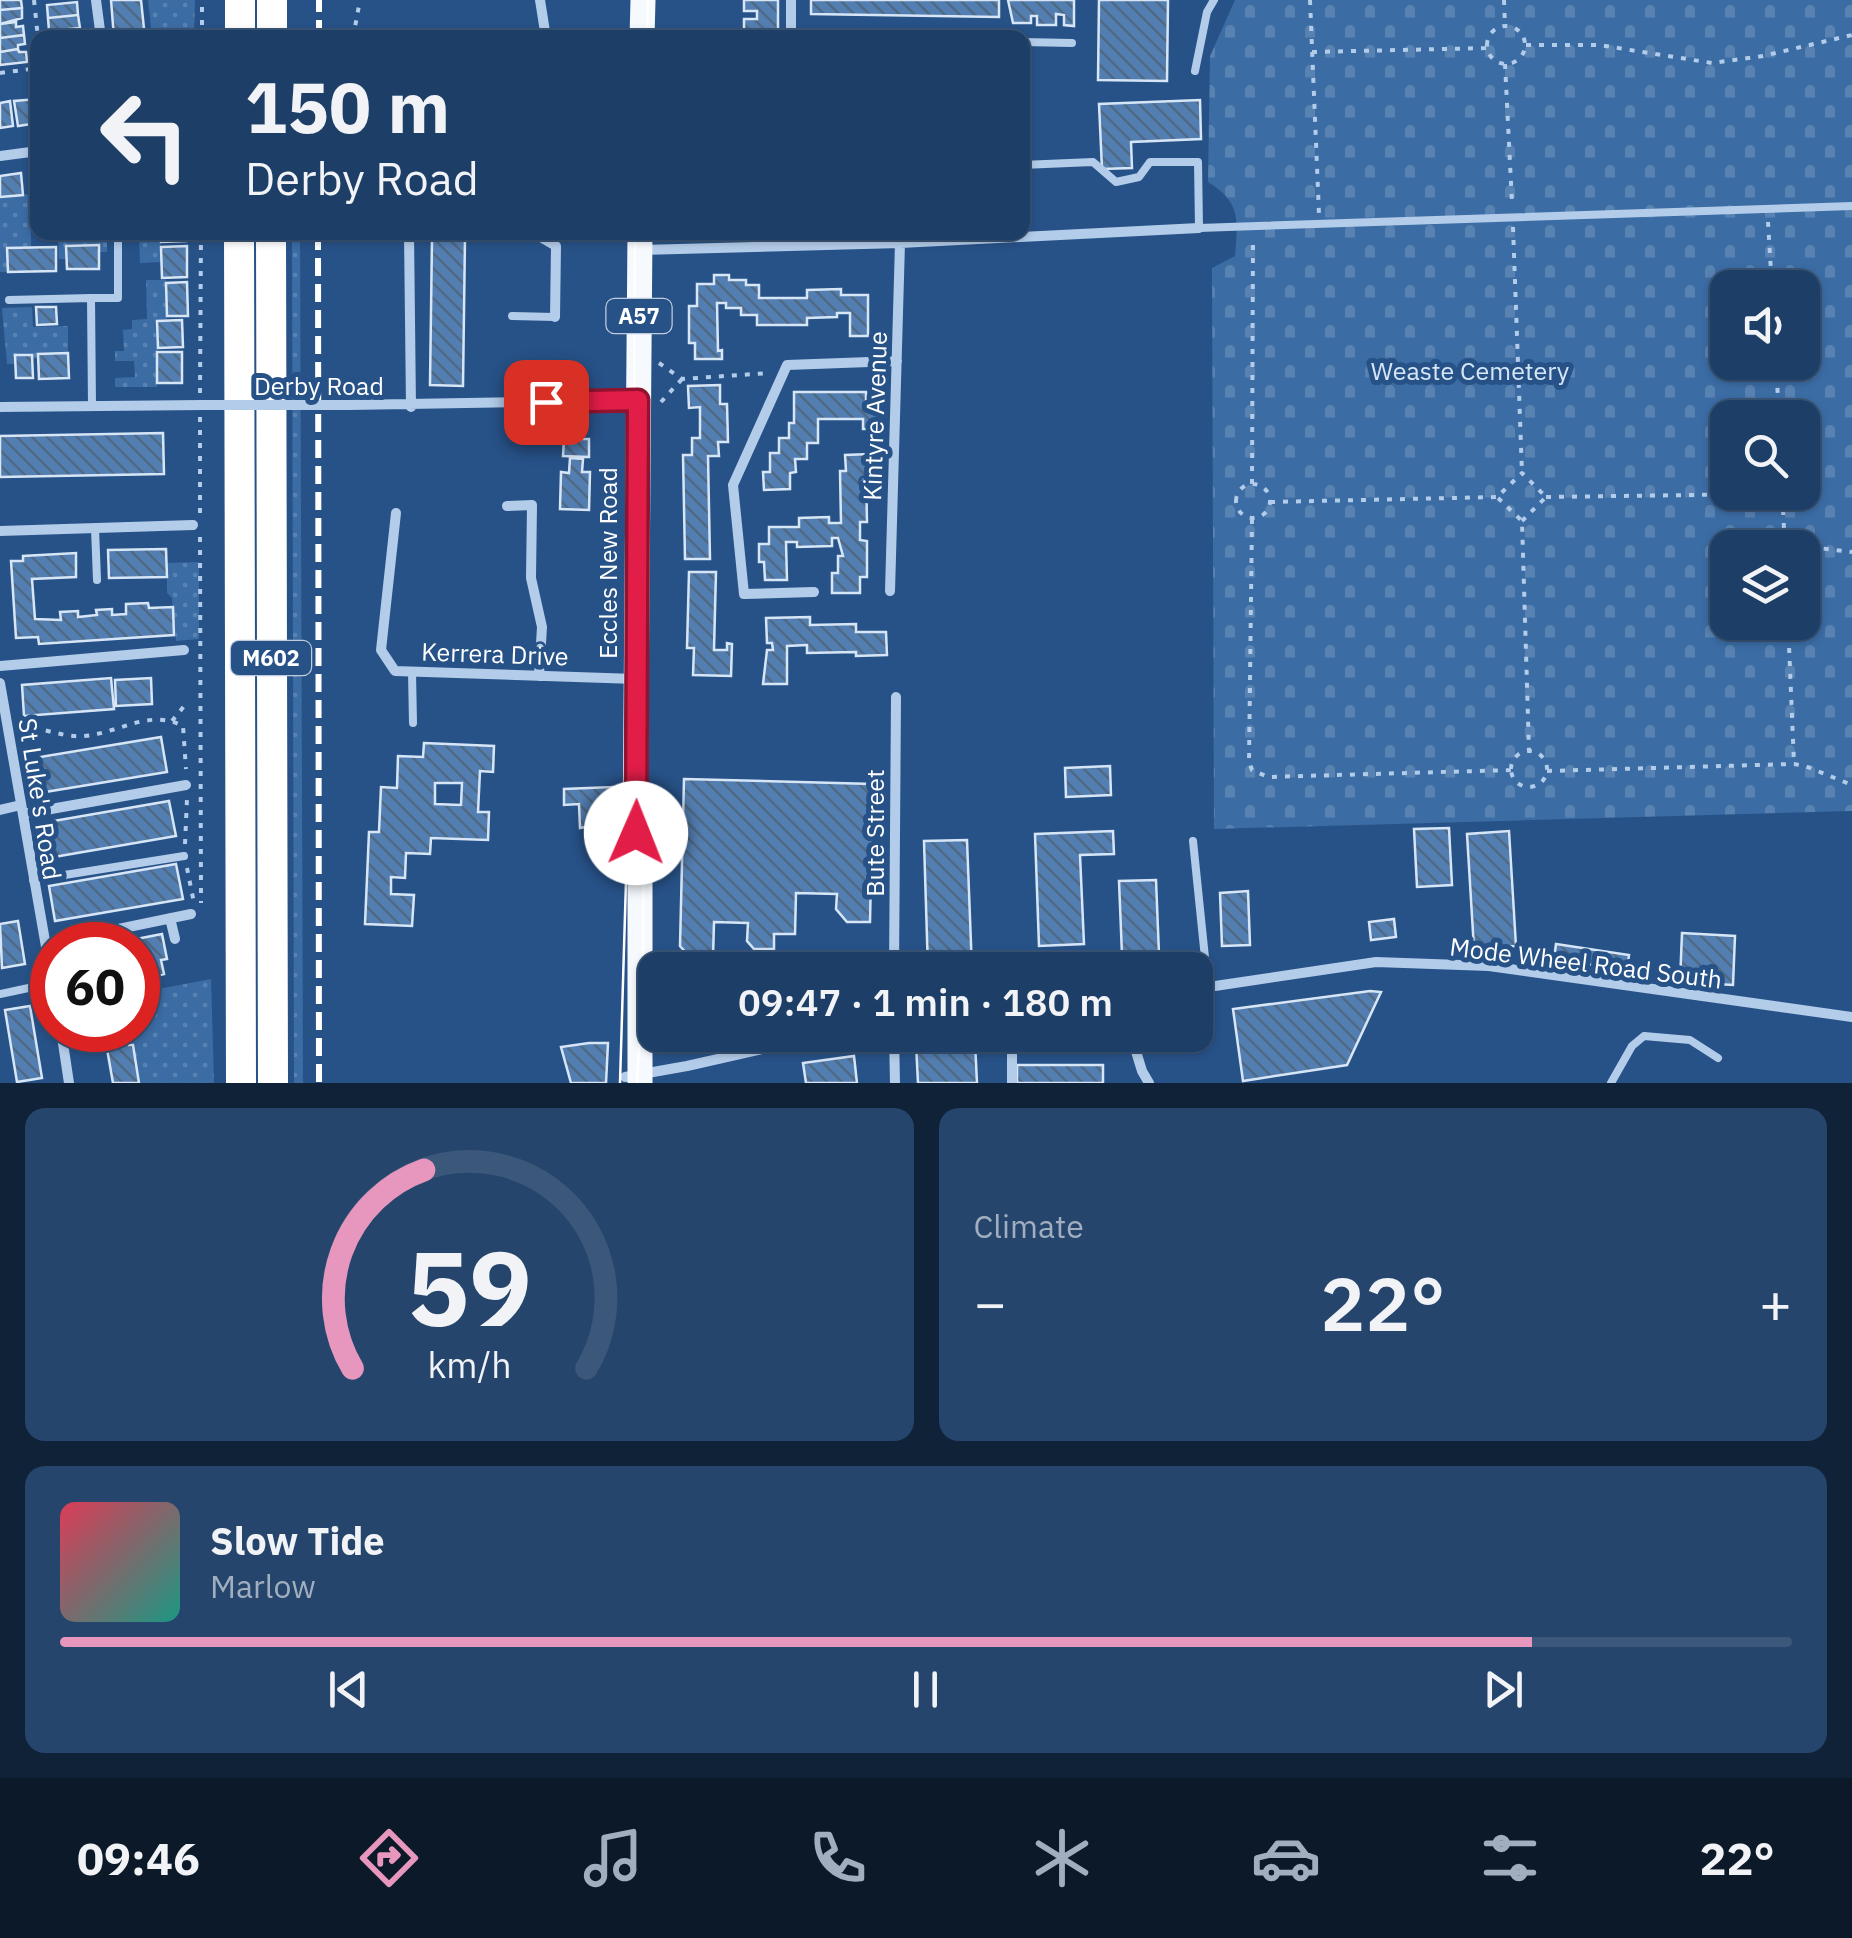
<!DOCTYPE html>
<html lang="en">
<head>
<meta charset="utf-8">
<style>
  body { margin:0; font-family:"IBM Plex Sans",sans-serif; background:#25456c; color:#f1f3f6; height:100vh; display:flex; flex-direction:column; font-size:38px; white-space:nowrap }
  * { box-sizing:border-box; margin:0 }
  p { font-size:32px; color:#a0aebf }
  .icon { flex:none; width:55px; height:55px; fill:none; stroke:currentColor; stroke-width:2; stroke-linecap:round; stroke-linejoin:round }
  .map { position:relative; height:1083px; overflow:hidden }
  .panel { display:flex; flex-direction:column; gap:25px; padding:25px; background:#102238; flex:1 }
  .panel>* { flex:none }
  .guide { position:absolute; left:30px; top:30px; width:1000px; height:210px; border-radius:20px; box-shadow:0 2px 8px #0004,0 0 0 2px #3b577a; background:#1d3e66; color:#f1f3f6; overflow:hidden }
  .buttons { position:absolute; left:1710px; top:270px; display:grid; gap:20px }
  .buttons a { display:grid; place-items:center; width:110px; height:110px; border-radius:20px; background:#1d3e66; box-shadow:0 2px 8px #0004,0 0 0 2px #3b577a; font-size:50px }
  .speed { position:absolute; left:30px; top:922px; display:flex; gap:20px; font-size:50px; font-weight:700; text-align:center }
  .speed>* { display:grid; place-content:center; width:130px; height:130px; border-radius:50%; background:#1d3e66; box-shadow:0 2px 8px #0004,0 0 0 2px #3b577a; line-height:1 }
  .speed .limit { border:15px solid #d22; background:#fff; color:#111 }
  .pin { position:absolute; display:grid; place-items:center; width:85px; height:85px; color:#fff; margin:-42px; border-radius:20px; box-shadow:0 5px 15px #0006 }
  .me { position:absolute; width:110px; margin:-55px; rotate:1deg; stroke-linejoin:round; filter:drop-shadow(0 0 8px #0008) }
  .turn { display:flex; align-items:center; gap:35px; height:210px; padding:0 50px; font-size:45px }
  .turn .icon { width:130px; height:130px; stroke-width:2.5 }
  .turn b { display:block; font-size:70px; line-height:85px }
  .big { font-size:75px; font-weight:600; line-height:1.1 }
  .panel .tile { flex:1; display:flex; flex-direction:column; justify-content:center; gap:15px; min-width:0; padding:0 35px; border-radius:20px; background:#25456c }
  .panel .dial { align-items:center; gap:0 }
  .dial svg { height:260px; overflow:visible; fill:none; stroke:#3b577a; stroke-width:7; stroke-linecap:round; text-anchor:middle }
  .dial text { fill:#f1f3f6; stroke:none }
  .song { display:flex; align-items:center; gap:30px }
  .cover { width:120px; height:120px; border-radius:15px; background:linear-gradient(135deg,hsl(350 70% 55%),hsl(170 70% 35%)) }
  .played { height:10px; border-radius:5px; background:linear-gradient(90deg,#e797bd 85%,#3b577a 85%) }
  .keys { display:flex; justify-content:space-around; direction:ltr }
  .heat { display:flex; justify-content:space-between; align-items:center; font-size:55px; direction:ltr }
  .panel .tiles { flex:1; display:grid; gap:25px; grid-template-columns:1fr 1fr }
  .tile:last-child { grid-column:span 2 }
  .trip { position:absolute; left:638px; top:952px; width:575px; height:100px; border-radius:20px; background:#1d3e66; box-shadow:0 2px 8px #0004,0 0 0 2px #3b577a; font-weight:600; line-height:100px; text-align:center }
  .menu { display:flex; height:160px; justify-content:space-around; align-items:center; background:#0c1929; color:#a0aebf }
  .menu .icon { width:70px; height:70px }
  .menu .current { color:#e797bd }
  .menu b { font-size:45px; color:#f1f3f6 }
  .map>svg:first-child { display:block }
  .grass { fill:url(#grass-dots) }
  .cemetery { fill:url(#cemetery-stones); fill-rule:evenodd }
  .building { fill:url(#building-back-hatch); stroke:#d7e6f7; stroke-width:2.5; fill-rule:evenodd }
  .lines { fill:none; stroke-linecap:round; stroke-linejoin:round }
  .path { stroke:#b3cce9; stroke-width:4; stroke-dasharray:5 8; stroke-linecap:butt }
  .service { stroke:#b3cce9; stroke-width:8 }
  .minor { stroke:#b3cce9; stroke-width:10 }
  .primary { stroke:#f6f9fe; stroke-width:25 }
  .motorway { stroke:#fff; stroke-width:30 }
  .tram { stroke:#fff; stroke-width:2.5 }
  .rail { stroke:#fff; stroke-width:6; stroke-dasharray:18 8; stroke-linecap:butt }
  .minor-bridge { stroke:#b3cce9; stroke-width:10 }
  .route-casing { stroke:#92132f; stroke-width:25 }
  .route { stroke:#e11d48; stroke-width:18 }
  .labels { text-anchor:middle; stroke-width:10; stroke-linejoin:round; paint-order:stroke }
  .shield { fill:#275288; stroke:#becbdb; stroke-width:2.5 }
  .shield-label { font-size:22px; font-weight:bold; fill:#fff }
  .park-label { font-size:25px; fill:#d7e6f7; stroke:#275288 }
  .street-label { font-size:25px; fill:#fff; stroke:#275288 }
</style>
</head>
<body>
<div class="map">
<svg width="1852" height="1083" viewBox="0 0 1852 1083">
  <defs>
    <pattern id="grass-dots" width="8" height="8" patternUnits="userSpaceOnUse" patternTransform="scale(2.5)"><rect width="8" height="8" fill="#3b6ca4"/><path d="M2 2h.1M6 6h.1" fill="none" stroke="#5882b2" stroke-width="1.8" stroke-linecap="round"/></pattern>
    <pattern id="cemetery-stones" width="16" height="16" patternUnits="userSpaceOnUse" patternTransform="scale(2.5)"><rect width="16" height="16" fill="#3b6ca4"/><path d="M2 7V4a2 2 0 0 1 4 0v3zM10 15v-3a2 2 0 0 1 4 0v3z" fill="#5882b2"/></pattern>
    <pattern id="building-back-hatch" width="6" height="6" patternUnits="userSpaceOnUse" patternTransform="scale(2.5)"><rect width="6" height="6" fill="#537eb1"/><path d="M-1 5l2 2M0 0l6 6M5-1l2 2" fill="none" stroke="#506884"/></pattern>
  </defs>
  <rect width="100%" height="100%" fill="#275288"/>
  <path class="grass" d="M148 0H195L194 37H152Z
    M30 194 37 196V221L31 222V248H8V272H0V197Z
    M58 233H107V252H99L98 245 66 246V259H59Z
    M139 233H160L162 262 140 263Z
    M292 233H300L303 1083H294Z
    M146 280H166L167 319 157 320V387H115V378L135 377 134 361H115V351H124L123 330 132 329V320L147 319Z
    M32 307 33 327 68 326V353L32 359V355H16L15 364H7L2 308Z
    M199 562V639L176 641 172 598 167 593V563Z
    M211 979 214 1083H139L133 1045H129L126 1030H138V1010L155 1003 153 990Z"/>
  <path class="cemetery" d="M1235 0H1852V811L1214 829 1212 268 1235 256C1238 220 1241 202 1208 182L1210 56ZM1728 288H1802V362H1728ZM1728 418H1802V492H1728ZM1728 548H1802V622H1728Z"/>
  <path class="building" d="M0 0H21L22 8 0 10Z
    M111 0H141L145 38H114Z
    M744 0H778V38H744V19H757V11H744Z
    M811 0H999V17L811 14Z
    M1008 0H1074V26L1064 25V15L1056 14V25H1037V16H1031V23H1013Z
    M1099 0H1168L1167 81 1098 80Z
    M77 2 78 15 48 18 47 5Z
    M22 8V18L0 24V10Z
    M78 15 80 28 49 31 48 18Z
    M16 22V27L23 26 24 35 0 38V24Z
    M80 28 81 38H50L49 31Z
    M24 35 25 44 18 45V49L0 52V38Z
    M18 49 19 52H26L27 62 0 65V52Z
    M38 99V123L18 126 14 101Z
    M1200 100 1201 139 1131 142 1132 168 1102 169 1099 104Z
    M10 101 13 126 0 128V103Z
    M21 173 23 195 0 197V176Z
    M160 232H186V241L161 242Z
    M432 238H465L463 386 430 385Z
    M99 245V269H67L66 246Z
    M56 247V271L8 272 7 248Z
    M161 247 187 246V277L162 278Z
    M714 275H729V280H746V285H759V298H807V290L841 289V295H868V336H850V313H837V317L807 318V325H757V315H741V308H726V303H717L718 351 722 350V359H695V343H689V306H697V284H714Z
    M187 282 188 316H167L166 283Z
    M36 307H56L57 324 37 325Z
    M182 320 183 347 158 348 157 321Z
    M157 352H182V383H157Z
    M68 353 69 378 39 379 38 354Z
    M15 355H32L33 378H16Z
    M720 385V404H727L728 442H718L719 456H708L710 559H685L683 455H692V438H700V407L689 408 688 386Z
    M794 392H866V400H879V429H863V419H818V443H807V459H795L796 472 790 473V489L764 490 763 472H770V453H779V438H789V423H794Z
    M163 433 164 474 0 477V436Z
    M564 439H589V457L563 456Z
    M870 454 871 472H866L867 522H860V540L867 541V577H860V593H832V573H838V556H843L838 538H832V546L797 547V542H786L787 580H765L764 562H759V544H769V527H799V518L829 517V523H841L840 471H846L845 455Z
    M570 458 583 459 582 472H590L589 510 560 509 561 472 569 473Z
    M166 549 167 577 109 578 108 550Z
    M76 553V577L32 579 35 619 61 620 60 612 78 611V617L97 615 96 610 112 609V615L126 614V604L148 603 149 608 173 607 174 635 39 644 38 637 16 638 11 561H23V556Z
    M689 572H716L714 650H727V643L732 644 731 676 693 675 694 648H687Z
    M810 617V625L856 624V632H886L887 655 856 656V652L807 653V645L787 646V684H763L767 650H773L772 643H767L766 618Z
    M111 678 114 709 24 716 22 685Z
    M151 678 152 704 116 706 115 680Z
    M161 737 167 772 33 794 28 759Z
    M424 743 494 746 493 772 480 771 478 812H489L488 840 431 838 430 854 406 853 405 878 391 877V894L414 895 412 926 365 924 369 832H379L381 787 397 788 398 756 423 757ZM435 783H462L461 805 435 804Z
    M1110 766 1111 795 1066 797 1065 768Z
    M684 779 873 784 870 922H847L836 909 837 894 796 893 795 934H774V949H754L747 941 748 923 714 922 713 958 690 957 680 946Z
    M613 787 609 823 580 828 579 804 564 805V789Z
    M169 801 176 836 48 858 42 823Z
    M1449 828 1452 885 1417 887 1414 829Z
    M1113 831 1114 854 1080 855 1084 944 1039 946 1035 834Z
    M1509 831 1516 946 1474 949 1467 834Z
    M967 840 972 970H928L924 841Z
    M176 864 183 899 55 921 49 886Z
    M1156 880 1159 954 1122 955 1119 881Z
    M1248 891 1250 945 1222 946 1220 893Z
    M1394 919 1396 937 1371 940 1369 922Z
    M18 921 25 964 2 968 0 924Z
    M1682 933 1735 936 1733 985 1680 982Z
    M162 934 167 959 161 960 164 974 156 976 155 968 147 970 145 961 138 963 141 978H138V945H127L126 941Z
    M1556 944 1629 955 1627 970 1554 959Z
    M1370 991 1381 992 1347 1065 1243 1081 1233 1009Z
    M30 1006 42 1078 17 1082 5 1010Z
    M126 1030 129 1045H133L139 1083H113L104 1032Z
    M975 1042 977 1083H918L916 1044Z
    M589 1043H608L606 1083H571L561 1047Z
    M854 1056 857 1083H806L803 1063Z
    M1017 1065H1103V1083H1017Z"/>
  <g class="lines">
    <path class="path" d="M34 0 38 38
      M1310 0 1319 214
      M1504 0 1505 26
      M1487 45a19 19 0 1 1 38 0a19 19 0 1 1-38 0Z
      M202 38V0
      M353 38 360 0
      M1526 45H1599L1712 63 1763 56 1852 35
      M1312 52 1488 48
      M1505 64 1512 203
      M0 73 38 68
      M1768 222 1772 288
      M1513 227 1522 473
      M1776 362 1779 418
      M659 363 682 379 769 373
      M200 393 201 232
      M661 402 682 379
      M200 417V513
      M1252 484 1253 239
      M1236 501a17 17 0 1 1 34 0a17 17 0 1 1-34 0Z
      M1765 492 1770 505 1780 510 1796 504 1800 492
      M1546 497 1765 494
      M1270 502 1497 497
      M1783 510 1785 548
      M1252 519 1249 762 1252 770 1268 777 1511 770
      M1522 521 1546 497 1522 473 1497 497 1522 521 1529 751
      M200 537 201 903
      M1785 544 1852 552
      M1788 622 1794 763
      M172 721 185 705
      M20 728C42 726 62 738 83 736 118 734 148 708 183 726L186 769
      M1511 769a18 18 0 1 1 36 0a18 18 0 1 1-36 0Z
      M1547 771 1794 764 1805 766 1852 785
      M185 844 187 799
      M187 868 194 903"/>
    <path class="service" d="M791 37 822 38
      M1022 42 1072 43
      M1195 71 1207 12 1214 0
      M1022 165 1093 162 1116 182 1139 177 1150 162H1198L1199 228 1852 206
      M9 300 91 298
      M512 316 555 317
      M92 406 91 298H118V232
      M95 528 97 580
      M412 672 413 723
      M1193 841 1208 987
      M33 880 184 856
      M0 994 52 983
      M1611 1083 1632 1046 1644 1036 1690 1040 1718 1058"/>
    <path class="minor" d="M96 0 101 38
      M540 0 546 38
      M791 0V38
      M0 156 38 151
      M409 232 411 407
      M532 232 556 246 555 317
      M641 250 900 243 1199 228
      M349 405 637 400
      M0 407 203 405
      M507 506 532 505 531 578 542 627 539 676
      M396 513 381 650 395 671 636 679
      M0 531 193 525
      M890 591 900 243
      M814 592 744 594 733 485 787 365 897 361
      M0 666 184 650
      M0 683 52 981
      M0 810 21 805
      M23 814 186 785
      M170 918 175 939
      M46 944 191 914
      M894 970 896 697
      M1195 989 1376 962 1489 966 1852 1017
      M61 1030 69 1083
      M894 1035 895 1083
      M1131 1035 1142 1071 1149 1083
      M625 1077 687 1066 825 1035
      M1012 1083V1035"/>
    <path class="primary" d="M642 38 643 0
      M640 232 635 833 640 848V1083"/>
    <path class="motorway" d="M240 38V0
      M272 38V0
      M239 232 241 1083
      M271 232 273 1083"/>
    <path class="tram" d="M647 38 648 0
      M620 1083 633 646 635 232
      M637 1083 643 974 644 802"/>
    <path class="rail" d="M319 38V0
      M318 232 319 1083"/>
    <path class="minor-bridge" d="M203 405H349"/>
  </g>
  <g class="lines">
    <g class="route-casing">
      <path id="route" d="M546 402 638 400 636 833"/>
    </g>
    <use href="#route" class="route"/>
  </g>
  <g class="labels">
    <g class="shield">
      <rect x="606.5" y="299" width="65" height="34" rx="8"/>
      <rect x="231" y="641" width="80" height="34" rx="8"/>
    </g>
    <g class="shield-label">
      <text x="639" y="324">A57</text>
      <text x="271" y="666">M602</text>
    </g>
    <g class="park-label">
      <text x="1470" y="380">Weaste Cemetery</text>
    </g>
    <g class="street-label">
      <text x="319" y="395">Derby Road</text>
      <text transform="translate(875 416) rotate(-88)" y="9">Kintyre Avenue</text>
      <text transform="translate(608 563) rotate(-90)" y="9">Eccles New Road</text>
      <text transform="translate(495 654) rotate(2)" y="9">Kerrera Drive</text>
      <text transform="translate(40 799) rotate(81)" y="9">St Luke's Road</text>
      <text transform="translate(875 833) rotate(-90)" y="9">Bute Street</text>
      <text transform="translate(1586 963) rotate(7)" y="9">Mode Wheel Road South</text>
    </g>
  </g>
</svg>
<div class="buttons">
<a><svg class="icon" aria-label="sound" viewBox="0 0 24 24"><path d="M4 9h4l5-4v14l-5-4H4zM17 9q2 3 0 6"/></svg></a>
<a><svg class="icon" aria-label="search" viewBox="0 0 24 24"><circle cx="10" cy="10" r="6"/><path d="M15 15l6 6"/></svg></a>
<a><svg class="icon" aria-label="layers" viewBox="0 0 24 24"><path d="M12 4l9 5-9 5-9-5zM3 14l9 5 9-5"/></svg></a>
</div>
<div class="speed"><div class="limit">60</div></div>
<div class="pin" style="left:546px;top:402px;background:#d93025"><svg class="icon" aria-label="arrive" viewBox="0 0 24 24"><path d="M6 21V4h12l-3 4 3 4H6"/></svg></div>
<svg class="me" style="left:636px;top:833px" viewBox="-20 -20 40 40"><circle r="19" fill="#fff"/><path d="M0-13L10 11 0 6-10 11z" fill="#e11d48"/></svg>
<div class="trip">09:47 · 1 min · 180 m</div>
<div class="guide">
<div class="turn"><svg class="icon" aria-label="left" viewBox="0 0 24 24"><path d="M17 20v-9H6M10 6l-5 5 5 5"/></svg><div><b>150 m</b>Derby Road</div></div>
</div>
</div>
<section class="panel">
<div class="tiles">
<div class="tile dial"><svg viewBox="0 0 100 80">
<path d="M14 69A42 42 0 1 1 86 69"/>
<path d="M14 69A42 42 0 0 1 36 8" stroke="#e797bd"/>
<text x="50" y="56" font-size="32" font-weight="700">59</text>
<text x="50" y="72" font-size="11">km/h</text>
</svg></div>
<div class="tile"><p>Climate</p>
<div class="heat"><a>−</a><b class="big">22°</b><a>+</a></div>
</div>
<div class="tile">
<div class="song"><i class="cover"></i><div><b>Slow Tide</b><p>Marlow</p></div></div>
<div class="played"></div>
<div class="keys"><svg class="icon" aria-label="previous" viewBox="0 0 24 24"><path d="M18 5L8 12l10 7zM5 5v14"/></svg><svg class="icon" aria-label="pause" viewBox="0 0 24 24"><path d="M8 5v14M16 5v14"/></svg><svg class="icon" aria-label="next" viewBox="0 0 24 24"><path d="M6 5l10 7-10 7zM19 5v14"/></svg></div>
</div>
</div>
</section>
<nav class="menu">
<b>09:46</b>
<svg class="icon current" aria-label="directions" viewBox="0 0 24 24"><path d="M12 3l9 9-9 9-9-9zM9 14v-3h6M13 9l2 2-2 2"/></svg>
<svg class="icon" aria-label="music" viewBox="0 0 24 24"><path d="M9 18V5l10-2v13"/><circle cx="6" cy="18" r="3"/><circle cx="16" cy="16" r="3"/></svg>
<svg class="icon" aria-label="phone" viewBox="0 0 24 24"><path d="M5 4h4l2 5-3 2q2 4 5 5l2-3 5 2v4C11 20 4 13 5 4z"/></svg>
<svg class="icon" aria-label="climate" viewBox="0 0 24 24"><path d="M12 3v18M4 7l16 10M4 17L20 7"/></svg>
<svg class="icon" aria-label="car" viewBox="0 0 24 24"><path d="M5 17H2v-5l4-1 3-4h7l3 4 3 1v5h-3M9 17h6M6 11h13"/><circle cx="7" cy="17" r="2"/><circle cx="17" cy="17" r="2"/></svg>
<svg class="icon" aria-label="filters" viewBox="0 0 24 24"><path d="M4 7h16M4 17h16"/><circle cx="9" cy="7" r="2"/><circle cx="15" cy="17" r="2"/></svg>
<b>22°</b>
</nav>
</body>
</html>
